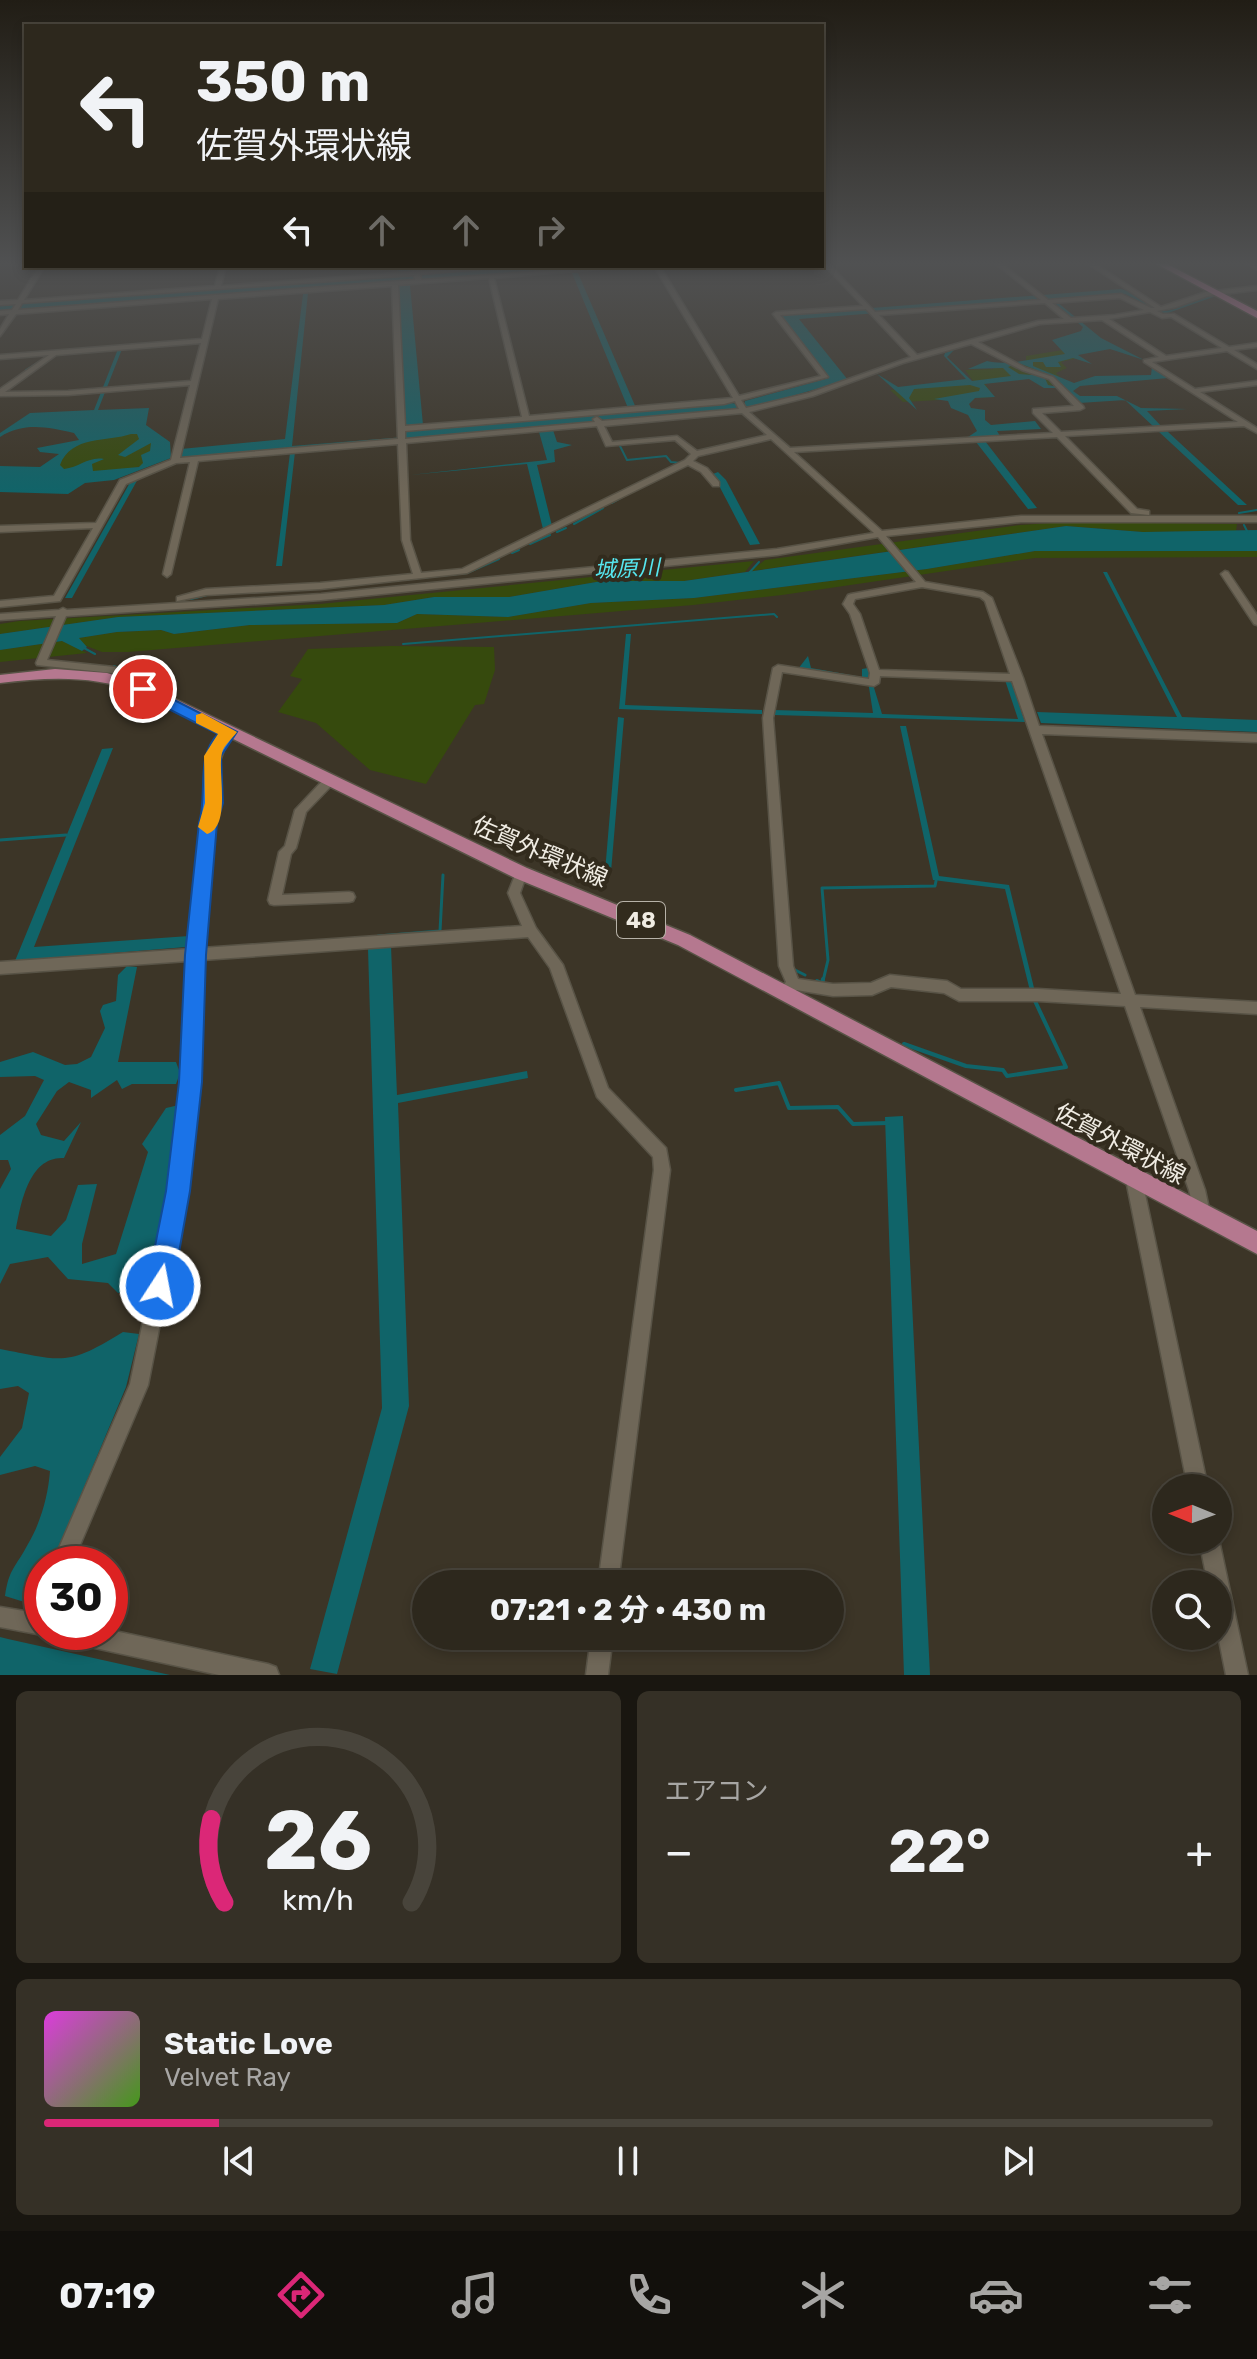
<!DOCTYPE html>
<html lang="ja">
<head>
<meta charset="utf-8">
<style>
  body { margin:0; font-family:Rubik,"Noto Sans JP",sans-serif; background:#353026; color:#f1f3f6; height:100vh; display:flex; flex-direction:column; font-size:30px; white-space:nowrap }
  * { box-sizing:border-box; margin:0 }
  p { font-size:26px; color:#a7a6a4 }
  .icon { flex:none; width:44px; height:44px; fill:none; stroke:currentColor; stroke-width:2; stroke-linecap:round; stroke-linejoin:round }
  .map { position:relative; height:1675px; overflow:hidden }
  .details { display:flex; flex-direction:column; gap:16px; padding:16px; background:#191610; flex:1 }
  .details>* { flex:none }
  .banner { position:absolute; left:24px; top:24px; width:800px; height:244px; border-radius:0px; box-shadow:0 4px 12px #0003,0 0 0 2px #48443b; background:#2d281d; color:#f1f3f6; overflow:hidden }
  .needle { width:52px; rotate:271deg }
  .fabs { position:absolute; left:1152px; top:1474px; display:grid; gap:16px }
  .fabs a { display:grid; place-items:center; width:80px; height:80px; border-radius:50%; background:#2d281d; box-shadow:0 4px 12px #0003,0 0 0 2px #48443b; font-size:40px }
  .speed { position:absolute; left:24px; top:1546px; display:flex; gap:16px; font-size:40px; font-weight:700; text-align:center }
  .speed>* { display:grid; place-content:center; width:104px; height:104px; border-radius:50%; background:#2d281d; box-shadow:0 4px 12px #0003,0 0 0 2px #48443b; line-height:1 }
  .speed .limit { border:12px solid #d22; background:#fff; color:#111 }
  .pin { position:absolute; display:grid; place-items:center; width:68px; height:68px; color:#fff; margin:-34px; border:4px solid #fff; border-radius:50%; box-shadow:0 2px 8px #0007 }
  .me { position:absolute; width:88px; margin:-44px; rotate:11deg; stroke-linejoin:round; filter:drop-shadow(0 0 6px #0008) }
  .turn { display:flex; align-items:center; gap:28px; height:168px; padding:0 40px; font-size:36px }
  .turn .icon { width:104px; height:104px; stroke-width:2.5 }
  .turn b { display:block; font-size:56px; line-height:68px }
  .lanes { display:flex; align-items:center; height:76px; padding:0 40px; background:#0003; justify-content:center; gap:40px; direction:ltr }
  .lanes .off { opacity:.35 }
  .big { font-size:60px; font-weight:700; line-height:1.1 }
  .details .tile { flex:1; display:flex; flex-direction:column; justify-content:center; gap:12px; min-width:0; padding:0 28px; border-radius:12px; background:#353026 }
  .details .dial { align-items:center; gap:0 }
  .dial svg { height:208px; overflow:visible; fill:none; stroke:#48443b; stroke-width:7; stroke-linecap:round; text-anchor:middle }
  .dial text { fill:#f1f3f6; stroke:none }
  .song { display:flex; align-items:center; gap:24px }
  .cover { width:96px; height:96px; border-radius:12px; background:linear-gradient(135deg,hsl(300 70% 55%),hsl(100 70% 35%)) }
  .played { height:8px; border-radius:4px; background:linear-gradient(90deg,#db2777 15%,#48443b 15%) }
  .keys { display:flex; justify-content:space-around; direction:ltr }
  .heat { display:flex; justify-content:space-between; align-items:center; font-size:44px; direction:ltr }
  .details .tiles { flex:1; display:grid; gap:16px; grid-template-columns:1fr 1fr }
  .tile:last-child { grid-column:span 2 }
  .trip { position:absolute; left:412px; top:1570px; width:432px; height:80px; border-radius:40px; background:#2d281d; box-shadow:0 4px 12px #0003,0 0 0 2px #48443b; font-weight:700; line-height:80px; text-align:center }
  .dock { display:flex; height:128px; justify-content:space-around; align-items:center; background:#12100c; color:#a7a6a4 }
  .dock .icon { width:56px; height:56px }
  .dock .on { color:#db2777 }
  .dock b { font-size:36px; color:#f1f3f6 }
  .map>svg:first-child { display:block }
  .green { fill:#364a0d }
  .water { fill:#106469; fill-rule:evenodd }
  .lines { fill:none; stroke-linecap:round; stroke-linejoin:round }
  .stream-far2 { stroke:#106469; stroke-width:2 }
  .stream-far1 { stroke:#106469; stroke-width:3 }
  .stream { stroke:#106469; stroke-width:4 }
  .minor-casing { stroke:#585346; stroke-width:3 }
  .major-casing { stroke:#585346; stroke-width:3 }
  .highway-casing { stroke:#585346; stroke-width:3 }
  .minor { fill:#6f6758; fill-rule:evenodd }
  .major { fill:#b5788f; fill-rule:evenodd }
  .highway { fill:#e383b4; fill-rule:evenodd }
  .route { fill:#1a73e8; stroke:#114b97; stroke-width:2 }
  .slow { fill:#f59e0b }
  .labels { text-anchor:middle; stroke-width:8; stroke-linejoin:round; paint-order:stroke }
  .far-water-label { font-size:22px; font-style:italic; fill:#56e7f0; stroke:#322b1d }
  .shield { fill:#322b1d; stroke:#b7b2a8; stroke-width:2 }
  .shield-label { font-size:22px; font-weight:bold; fill:#f0ece3 }
  .street-label { font-size:24px; fill:#f0ece3; stroke:#322b1d }
</style>
</head>
<body>
<div class="map">
<svg width="1257" height="1675" viewBox="0 0 1257 1675">
  <rect width="100%" height="100%" fill="#3c3527"/>
  <path class="green" d="M1090 331 1112 347 1075 354 1078 358 1061 362 1067 368 1056 373 1067 384 1041 386 1034 377 983 381 994 397 903 402 890 390 973 381 965 370 993 369 995 366 1026 363V356L1063 350 1057 339Z
    M140 411 133 426 162 444 159 460C128 473 93 471 66 492L0 488 4 469 44 470 86 437 85 428 13 425 28 416Z
    M1067 522 1237 524 1236 531 1143 532 1066 526 751 571 765 560 1020 525Z
    M1095 549 1257 551V557L1035 558 782 595 693 605 128 652H102L79 643V638L117 632 161 630 174 634 250 625 397 623 417 614 508 617 591 603 694 598 927 569 1035 551Z
    M754 561 745 572 684 581H602L509 597H434L384 605 118 617 0 634V624L19 621 320 604Z
    M62 641 87 653 0 662V650Z
    M391 646 494 647 495 670 484 704 475 705 426 784 370 770 316 723 278 712 302 679 290 676 308 649Z"/>
  <path class="water" d="M398 266H414V276L528 266H605L0 311V305L404 275 399 273Z
    M572 273H578L636 408H628Z
    M410 285 423 425 405 427 397 286Z
    M1121 289C1134 292 1150 308 1156 310 1178 316 1195 293 1216 296L1165 314 1125 294 799 319 848 380 750 408 737 407 736 411 606 421 602 419 593 423 178 459 181 449 285 439 303 294 308 293 292 446 405 437V431L731 403 744 405 745 401 829 378 780 315Z
    M1053 302H1057L1101 338 1144 360 1110 349 1078 355 1092 364 1073 358 1058 362 1061 367H1046L1043 362H1033V366L1074 383 1095 376 1151 375 1152 367 1168 378 1080 386 1073 391 1080 396H1117L1141 408 1187 409 1147 411 1162 427H1154L1125 400 1079 403 1060 388H1044L1029 379 984 384 995 397 975 398 969 404 971 408 985 410V420L991 425 1035 421 1041 429 997 431 1000 436 968 437 977 431 968 415 951 408 948 401 934 399 979 391 980 388 970 385 914 389 909 398 917 410 877 374 898 387 966 379 944 356 945 353 954 350 947 357 972 381 1011 376 1003 368 968 369 987 361C996 364 1007 361 1013 365L1008 367 1019 374 1044 376 1048 385 1058 387 1052 376 1016 362 1065 354 1052 340 1081 331 1083 327Z
    M118 349H122L98 410 149 408 146 425 170 442 171 458 114 480 85 483 68 494 0 492V466L40 467 59 454 40 452 37 448 79 440 74 433C47 427 24 422 0 437V433L30 413 94 410ZM131 434H137L139 439 118 455 125 457 151 443 150 451 141 455 143 463 139 467 93 471 92 464 104 459C89 456 80 467 64 469L60 465C71 435 108 442 131 434Z
    M553 430 557 442 572 445 554 450 555 462 537 465 552 526 543 529 527 464 410 475 547 460 539 432Z
    M1158 431H1167L1247 505H1238Z
    M985 441 1037 508 1028 509 976 442Z
    M295 452 282 566H276L290 453Z
    M718 472 726 480 760 544 750 545 713 474Z
    M139 477 72 598H65L132 479Z
    M1066 526 1143 532 1257 530V551H1035L927 569 694 598 591 603 508 617 417 614 397 623 250 625 174 634 161 630 117 632 79 638 87 647 82 651 62 641 0 650V634L118 617 384 605 434 597H509L602 581H684Z
    M1103 572H1107L1182 717 1257 720V732L1041 723 1037 712 1177 717Z
    M626 634H631L625 705 762 710V714L619 709Z
    M808 656 811 668 862 677V669L868 668 882 714 1018 719 1005 680 1011 681 1025 722 774 715V710L873 713 868 681 798 669Z
    M618 717 624 718 611 872H605Z
    M900 726H906L939 876 1009 885 1035 992 1030 991 1005 889 933 880Z
    M113 748 34 947 189 936 186 947 15 961 102 749Z
    M391 946 397 1095 527 1071 528 1078 398 1103 409 1406 337 1674 310 1669 382 1408 368 949Z
    M127 966 137 967 118 1062H176L180 1073 176 1084H132L122 1089 117 1080 91 1098V1090L69 1082 57 1091 36 1124 41 1135 64 1141 81 1122 64 1158C29 1156 21 1203 16 1229L51 1236 66 1220 78 1185 97 1184 82 1244V1264L116 1254 148 1152 142 1144 166 1108 179 1105 174 1179 152 1281 148 1289 118 1293 108 1283 68 1279 48 1257 10 1264 0 1284V1189L11 1169 8 1160H0V1135L25 1116 44 1080 35 1076 0 1077V1062L33 1052 65 1065 77 1064 91 1057 105 1028 100 1011 103 1005 116 1001 118 975Z
    M903 1116 930 1675H904L885 1117Z
    M123 1332 139 1334 126 1387 52 1564H42V1587L34 1605 5 1596C9 1568 16 1567 28 1544 41 1522 48 1496 50 1471L35 1466 0 1475V1457L22 1428 29 1393 18 1386 0 1389V1349C64 1361 66 1367 123 1332Z
    M0 1637 8 1639 170 1675H0Z"/>
  <g class="lines">
    <path class="stream-far2" d="M26 370 47 357
      M620 446 627 460 666 456 671 462 681 463
      M612 503 626 495
      M1239 513 1257 510
      M574 524 603 508
      M1244 525 1248 533
      M557 532 566 528
      M530 544 550 535
      M512 553 519 550
      M749 573 759 562
      M382 582 467 573 499 559
      M191 599 207 595
      M403 644 774 614 777 617
      M84 648 95 654
      M114 666 132 674"/>
    <path class="stream-far1" d="M0 840 66 835
      M378 936 440 931 443 875
      M793 969 805 975
      M823 981 828 960 822 888 935 886 936 881"/>
    <path class="stream" d="M817 981 822 984 823 979
      M904 1044 966 1066 1003 1070 1007 1076 1066 1067 1035 1001
      M736 1090 779 1083 789 1108 838 1107 853 1124 888 1123"/>
    <g class="minor-casing">
      <path id="minor" d="M822 263H828L875 312 1041 300 995 263H1001L1048 300 1121 294 1151 308H1155L1087 263H1094L1161 307 1206 292 1257 286V290L1207 296 1176 307 1157 311 1163 314H1174L1229 347 1257 343V347L1234 350 1257 364V369L1227 351 1152 362 1195 389 1257 381V385L1200 392 1257 428V433L1244 426 1065 436 1137 509 1149 511V515L1131 513 1057 437 794 452 882 531 1021 516H1257V522H1021L886 536 925 582 983 592 992 598 1023 678 1039 726 1257 734V742L1042 734 1135 995 1257 1002V1014L1140 1007 1205 1190 1210 1213 1208 1219 1202 1221 1196 1219 1189 1190 1125 1006 1038 1001H959L944 993 891 987 872 995 833 996 796 990 784 999 779 997 777 993 786 982 779 966 763 718 773 668 778 665 869 679 870 673 850 614 843 604 848 595 851 594 916 582 878 537 777 555 321 600 66 616 47 660 114 667 150 681 151 683 147 691 143 692 138 689 140 684 112 673 37 665 36 663 56 616 0 620V614L59 610 63 608 67 610 321 594 777 549 874 533 771 439 698 456 693 461 707 468 719 482V486H713L701 472 688 465 467 573 320 589 206 595 177 601V597L206 589 320 583 413 574 402 540 398 444 198 461 171 574 167 577 163 574 190 462 176 463 126 484 60 601 0 607V601L54 596 93 528 0 532V526L96 523 120 480 171 460 190 385 68 395 0 396V389L49 355 0 359V355L202 339 212 299 16 314 0 336V329L9 314 0 315V311L12 310 16 304 0 305V301L18 300 39 266H45L24 300 215 286 220 266H226L221 286 488 266H513L420 274 421 280 610 266H635L494 278 529 416 733 398 654 266H660L739 396 821 376 773 314 776 312 863 306ZM414 275 415 280 18 310 22 303ZM489 278 522 417 405 426 398 285ZM392 286 398 439 180 458 218 299ZM1120 298 1144 310 1115 315 1071 318 1052 303ZM1045 303 1064 319 1038 321 917 355 879 315ZM866 309 911 357 809 393 746 408 741 400 828 377 780 315ZM1150 312 1162 318 1171 317 1222 348 1166 356 1109 319ZM1102 320 1159 357 1144 360V362L1238 422 1061 432 1042 413 1080 410 1084 408 1083 406 1053 377 1026 368 978 342 1040 324ZM201 343 191 381 68 391 5 392 56 355ZM971 344 1022 370 1049 379 1074 406 1033 409V413L1053 433 790 448 749 412 813 396 903 363ZM735 401 739 409 602 421 597 417 593 419 595 422 405 439V431L724 404ZM742 413 767 435 697 451 677 436 612 442 604 426ZM597 426 606 446 675 440 691 454 685 460 462 569 421 573 410 540 406 443ZM922 587 980 597 985 601 1010 674 879 670 860 614 853 604 855 599ZM782 672 874 686 879 683 880 676 1012 681 1121 994 1038 989H961L947 981 890 975 871 983 833 984 798 979 793 966 773 718Z
        M1246 263H1253L1257 266V270Z
        M1225 571 1228 572 1257 615V625L1254 624 1221 574Z
        M229 728 234 732 226 744 219 764 217 810 202 948 522 926 508 893 517 870H525L527 873 520 893 536 928 563 965 608 1088 666 1148 670 1170 618 1584H598L654 1170 653 1157 597 1097 550 968 528 937 202 960 197 1082 186 1191 148 1385 72 1564H52L130 1384 170 1191 183 1082 188 961 0 974V962L189 949 205 810 208 764 216 742 225 729Z
        M329 777 335 781 333 784 306 812 296 848 291 854 282 895 349 892 353 893 355 897 353 901 349 902 274 905 270 904 268 900 279 852 285 846 295 810 325 778Z
        M1134 1172 1140 1174 1142 1180 1208 1488H1188L1126 1180 1128 1174Z
        M1218 1538 1219 1540 1248 1675H1226L1218 1635V1584H1208L1199 1540H1218Z
        M42 1599V1632H49L42 1635 0 1627V1607L30 1612 35 1602Z
        M110 1630 268 1664 276 1667 279 1675H219L72 1643 65 1639 61 1632H110Z
        M591 1636H613L608 1675H586Z"/>
    </g>
    <g class="major-casing">
      <path id="major" d="M55 669 107 673 148 686 527 868 690 935 1257 1231V1254L678 945 515 878 138 692C92 675 48 677 0 683V675Z"/>
    </g>
    <g class="highway-casing">
      <path id="highway" d="M1155 263H1165L1257 311V318Z"/>
    </g>
    <use href="#minor" class="minor"/>
    <use href="#major" class="major"/>
    <use href="#highway" class="highway"/>
  </g>
  <linearGradient id="sky" x2="0" y2="1"><stop stop-color="#211d15"/><stop offset="0.53" stop-color="#505152"/><stop offset="1" stop-color="#505152" stop-opacity="0"/></linearGradient>
  <rect width="1257" height="497" fill="url(#sky)"/>
  <path class="route" d="M143 684 237 732 221 756 223 803 217 823 206 955 202 1082 190 1191 173 1286 169 1295 160 1299 150 1295 147 1286 166 1191 179 1082 185 955 199 823C208 794 195 757 218 734L137 693 135 689Z"/>
  <path class="slow" d="M202 713 237 732C232 739 224 745 222 753 217 772 232 826 207 834L198 827 205 803 204 756 218 734 196 723V715Z"/>
  <g class="labels">
    <g class="far-water-label">
      <text transform="translate(627 568) rotate(-2)" y="8">城原川</text>
    </g>
    <rect class="shield" x="617" y="902" width="48" height="36" rx="6"/>
    <g class="shield-label">
      <text x="641" y="928">48</text>
    </g>
    <g class="street-label">
      <text transform="translate(540 852) rotate(23)" y="8">佐賀外環状線</text>
      <text transform="translate(1120 1144) rotate(28)" y="8">佐賀外環状線</text>
    </g>
  </g>
</svg>
<div class="fabs">
<a><svg class="needle" viewBox="-14 -14 28 28"><path d="M0-13l5 13h-10z" fill="#e53935"/><path d="M0 13l5-13h-10z" fill="#a7a6a4"/></svg></a>
<a><svg class="icon" aria-label="search" viewBox="0 0 24 24"><circle cx="10" cy="10" r="6"/><path d="M15 15l6 6"/></svg></a>
</div>
<div class="speed"><div class="limit">30</div></div>
<div class="pin" style="left:143px;top:689px;background:#d93025"><svg class="icon" aria-label="arrive" viewBox="0 0 24 24"><path d="M6 21V4h12l-3 4 3 4H6"/></svg></div>
<svg class="me" style="left:160px;top:1286px" viewBox="-20 -20 40 40"><circle r="17" fill="#1a73e8" stroke="#fff" stroke-width="3"/><path d="M0-11L8 9 0 5-8 9z" fill="#fff"/></svg>
<div class="trip">07:21 · 2 分 · 430 m</div>
<div class="banner">
<div class="turn"><svg class="icon" aria-label="left" viewBox="0 0 24 24"><path d="M17 20v-9H6M10 6l-5 5 5 5"/></svg><div><b>350 m</b>佐賀外環状線</div></div>
<div class="lanes"><svg class="icon" aria-label="left" viewBox="0 0 24 24"><path d="M17 20v-9H6M10 6l-5 5 5 5"/></svg><svg class="icon off" aria-label="ahead" viewBox="0 0 24 24"><path d="M12 20V5M6 11l6-6 6 6"/></svg><svg class="icon off" aria-label="ahead" viewBox="0 0 24 24"><path d="M12 20V5M6 11l6-6 6 6"/></svg><svg class="icon off" aria-label="right" viewBox="0 0 24 24"><path d="M7 20v-9h11M14 6l5 5-5 5"/></svg></div>
</div>
</div>
<section class="details">
<div class="tiles">
<div class="tile dial"><svg viewBox="0 0 100 80">
<path d="M14 69A42 42 0 1 1 86 69"/>
<path d="M14 69A42 42 0 0 1 9 37" stroke="#db2777"/>
<text x="50" y="56" font-size="32" font-weight="700">26</text>
<text x="50" y="72" font-size="11">km/h</text>
</svg></div>
<div class="tile"><p>エアコン</p>
<div class="heat"><a>−</a><b class="big">22°</b><a>+</a></div>
</div>
<div class="tile">
<div class="song"><i class="cover"></i><div><b>Static Love</b><p>Velvet Ray</p></div></div>
<div class="played"></div>
<div class="keys"><svg class="icon" aria-label="previous" viewBox="0 0 24 24"><path d="M18 5L8 12l10 7zM5 5v14"/></svg><svg class="icon" aria-label="pause" viewBox="0 0 24 24"><path d="M8 5v14M16 5v14"/></svg><svg class="icon" aria-label="next" viewBox="0 0 24 24"><path d="M6 5l10 7-10 7zM19 5v14"/></svg></div>
</div>
</div>
</section>
<nav class="dock">
<b>07:19</b>
<svg class="icon on" aria-label="directions" viewBox="0 0 24 24"><path d="M12 3l9 9-9 9-9-9zM9 14v-3h6M13 9l2 2-2 2"/></svg>
<svg class="icon" aria-label="music" viewBox="0 0 24 24"><path d="M9 18V5l10-2v13"/><circle cx="6" cy="18" r="3"/><circle cx="16" cy="16" r="3"/></svg>
<svg class="icon" aria-label="phone" viewBox="0 0 24 24"><path d="M5 4h4l2 5-3 2q2 4 5 5l2-3 5 2v4C11 20 4 13 5 4z"/></svg>
<svg class="icon" aria-label="climate" viewBox="0 0 24 24"><path d="M12 3v18M4 7l16 10M4 17L20 7"/></svg>
<svg class="icon" aria-label="car" viewBox="0 0 24 24"><path d="M5 17H2v-5l4-1 3-4h7l3 4 3 1v5h-3M9 17h6M6 11h13"/><circle cx="7" cy="17" r="2"/><circle cx="17" cy="17" r="2"/></svg>
<svg class="icon" aria-label="filters" viewBox="0 0 24 24"><path d="M4 7h16M4 17h16"/><circle cx="9" cy="7" r="2"/><circle cx="15" cy="17" r="2"/></svg>
</nav>
</body>
</html>
